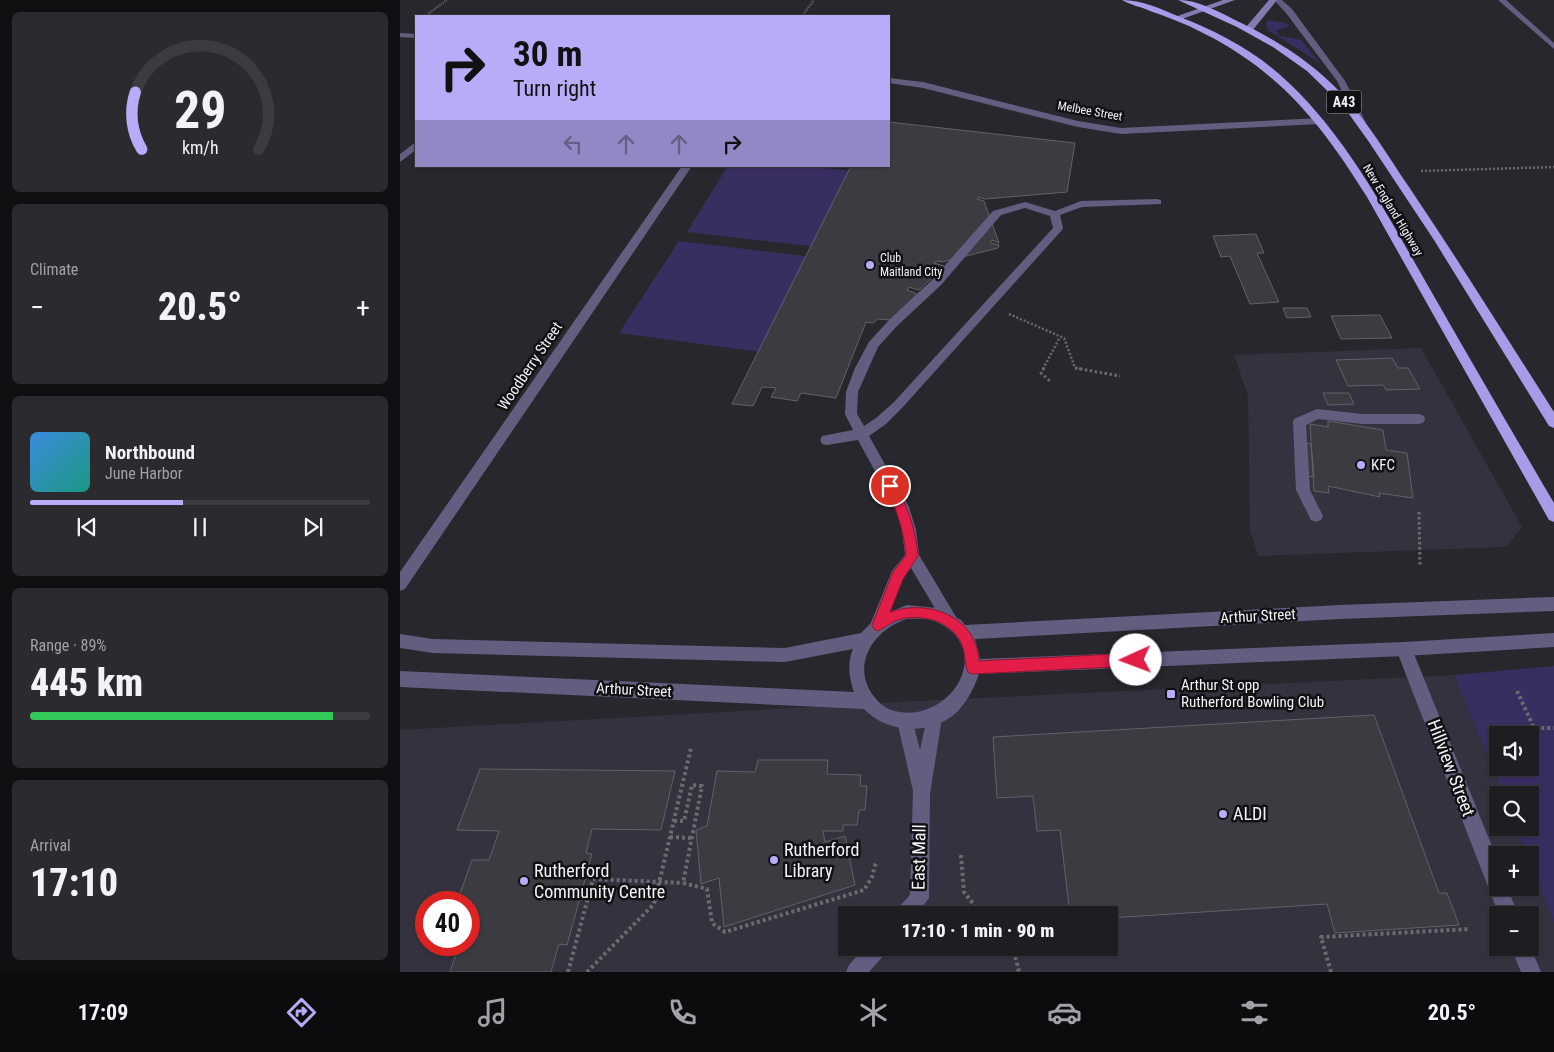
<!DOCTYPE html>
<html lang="en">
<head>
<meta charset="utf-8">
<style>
  body { margin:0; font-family:"Roboto Condensed",sans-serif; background:#2b2a2f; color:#f1f3f6; height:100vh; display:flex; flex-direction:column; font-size:19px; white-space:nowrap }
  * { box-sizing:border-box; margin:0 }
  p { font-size:16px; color:#a1a2a5 }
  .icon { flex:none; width:28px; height:28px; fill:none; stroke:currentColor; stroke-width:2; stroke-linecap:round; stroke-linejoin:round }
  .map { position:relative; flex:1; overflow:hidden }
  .sheet { display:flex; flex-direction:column; gap:12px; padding:12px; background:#101013; width:400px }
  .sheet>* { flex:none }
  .top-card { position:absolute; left:15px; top:15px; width:475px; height:152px; border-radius:0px; box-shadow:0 1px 4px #0004,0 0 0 1px #3c3b40; background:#b8abf7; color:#111; overflow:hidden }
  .controls { position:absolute; left:1089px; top:726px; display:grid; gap:10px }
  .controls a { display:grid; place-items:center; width:50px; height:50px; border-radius:0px; background:#1e1d22; box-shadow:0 1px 4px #0004,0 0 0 1px #3c3b40; font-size:25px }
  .speed { position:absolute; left:15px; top:891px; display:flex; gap:10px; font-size:25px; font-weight:700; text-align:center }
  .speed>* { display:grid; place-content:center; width:65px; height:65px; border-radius:50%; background:#1e1d22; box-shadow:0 1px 4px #0004,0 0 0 1px #3c3b40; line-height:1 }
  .speed .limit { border:8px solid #d22; background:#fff; color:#111 }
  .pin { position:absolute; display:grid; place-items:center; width:42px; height:42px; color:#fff; margin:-21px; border:2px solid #fff; border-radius:50%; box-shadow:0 1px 5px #0007 }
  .me { position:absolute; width:55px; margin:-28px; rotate:268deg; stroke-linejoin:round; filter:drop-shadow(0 0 4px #0008) }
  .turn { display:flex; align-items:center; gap:18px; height:105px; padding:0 15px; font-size:22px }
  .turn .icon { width:65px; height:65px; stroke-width:2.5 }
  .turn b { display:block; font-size:35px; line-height:42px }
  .lanes { display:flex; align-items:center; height:48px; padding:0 15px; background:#0003; justify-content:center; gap:25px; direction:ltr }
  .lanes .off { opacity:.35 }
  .big { font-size:38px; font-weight:800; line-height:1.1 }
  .sheet .card { flex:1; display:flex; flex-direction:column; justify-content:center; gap:8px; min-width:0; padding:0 18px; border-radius:8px; background:#2b2a2f }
  .sheet .dial { align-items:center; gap:0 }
  .dial svg { height:130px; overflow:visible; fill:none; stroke:#3c3b40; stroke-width:7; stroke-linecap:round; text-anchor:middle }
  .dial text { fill:#f1f3f6; stroke:none }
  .song { display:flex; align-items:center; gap:15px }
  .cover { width:60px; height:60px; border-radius:8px; background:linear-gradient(135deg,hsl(210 70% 55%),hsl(170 70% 35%)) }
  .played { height:5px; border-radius:2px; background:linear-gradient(90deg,#b8abf7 45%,#3c3b40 45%) }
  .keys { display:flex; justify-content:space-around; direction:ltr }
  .heat { display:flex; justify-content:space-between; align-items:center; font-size:28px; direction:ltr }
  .charge { height:8px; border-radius:4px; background:linear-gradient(90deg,#34c759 89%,#3c3b40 0) }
  .trip { position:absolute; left:438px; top:906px; width:280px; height:50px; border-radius:0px; background:#1e1d22; box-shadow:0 1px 4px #0004,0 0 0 1px #3c3b40; font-weight:800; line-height:50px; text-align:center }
  .dock { display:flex; height:80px; justify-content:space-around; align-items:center; background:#0c0c0e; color:#a1a2a5 }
  .dock .icon { width:35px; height:35px }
  .dock .selected { color:#b8abf7 }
  .dock b { font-size:22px; color:#f1f3f6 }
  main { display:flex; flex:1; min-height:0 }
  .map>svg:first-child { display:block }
  .built { fill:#34323e; fill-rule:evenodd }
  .green { fill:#392e60; fill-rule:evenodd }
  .building { fill:#3c3b42; stroke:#626169 }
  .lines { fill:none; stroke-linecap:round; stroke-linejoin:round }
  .path-far3 { stroke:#6b6a71; stroke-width:2; stroke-dasharray:1 1; stroke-linecap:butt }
  .path-far2 { stroke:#6b6a71; stroke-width:2.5; stroke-dasharray:2 2; stroke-linecap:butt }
  .path-far1 { stroke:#6b6a71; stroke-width:3; stroke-dasharray:2.5 2.5; stroke-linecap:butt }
  .path { stroke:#6b6a71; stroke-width:4; stroke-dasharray:3 3; stroke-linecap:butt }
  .service { fill:#635d80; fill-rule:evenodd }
  .minor { fill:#635d80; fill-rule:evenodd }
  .tertiary { fill:#635d80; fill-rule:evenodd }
  .secondary { fill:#847ab1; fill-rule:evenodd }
  .trunk { fill:#a89be8; fill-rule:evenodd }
  .route { fill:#e11d48; stroke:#92132f }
  .poi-dot { fill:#b8abf7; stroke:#111114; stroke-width:2 }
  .labels { text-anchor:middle; stroke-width:5; stroke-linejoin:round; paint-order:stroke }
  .far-street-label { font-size:12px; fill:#f2f1f6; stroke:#111114 }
  .far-poi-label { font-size:12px; fill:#f2f1f6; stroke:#111114; text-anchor:start }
  .shield { fill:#111114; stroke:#aeaeb2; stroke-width:1 }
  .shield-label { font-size:14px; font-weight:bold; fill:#f2f1f6 }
  .street-label { font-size:15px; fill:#f2f1f6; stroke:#111114 }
  .poi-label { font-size:15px; fill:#f2f1f6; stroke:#111114; text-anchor:start }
  .near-street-label { font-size:18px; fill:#f2f1f6; stroke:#111114 }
  .near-poi-label { font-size:18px; fill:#f2f1f6; stroke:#111114; text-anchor:start }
</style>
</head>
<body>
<main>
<section class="sheet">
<div class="card dial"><svg viewBox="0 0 100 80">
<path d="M14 69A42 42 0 1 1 86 69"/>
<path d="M14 69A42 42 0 0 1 10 34" stroke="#b8abf7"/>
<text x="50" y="56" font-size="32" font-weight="700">29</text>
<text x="50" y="72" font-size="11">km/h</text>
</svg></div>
<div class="card"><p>Climate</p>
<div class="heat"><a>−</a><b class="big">20.5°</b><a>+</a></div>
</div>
<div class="card">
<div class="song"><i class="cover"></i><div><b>Northbound</b><p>June Harbor</p></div></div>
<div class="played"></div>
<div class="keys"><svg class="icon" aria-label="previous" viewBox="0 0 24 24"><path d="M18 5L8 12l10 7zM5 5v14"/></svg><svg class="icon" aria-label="pause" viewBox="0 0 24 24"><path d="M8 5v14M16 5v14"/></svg><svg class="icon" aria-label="next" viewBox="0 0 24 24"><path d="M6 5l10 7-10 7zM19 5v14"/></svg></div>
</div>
<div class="card"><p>Range · 89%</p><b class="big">445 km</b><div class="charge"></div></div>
<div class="card"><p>Arrival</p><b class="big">17:10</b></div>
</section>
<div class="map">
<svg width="1154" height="972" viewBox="0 0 1154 972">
  <rect width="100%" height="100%" fill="#28272e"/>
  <path class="built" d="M1021 348 1122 527 1106 547 858 556 850 530 848 396 834 355Z
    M1054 675 1103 795H1098V828H1116L1127 855H1098V888H1130V863L1154 922V972H0V730L519 701ZM26 902H69V945H26ZM446 915H709V948H446ZM1098 915H1130V948H1098Z"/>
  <path class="green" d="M869 20 889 24 888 27 876 30 880 36 901 40 921 64 868 30 866 23Z
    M328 166H404L454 171 418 247 287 232Z
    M279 241 413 257 367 353 219 333Z
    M1154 666V922L1130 863V855H1127L1116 828H1130V795H1103L1054 675ZM1098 735H1130V768H1098Z"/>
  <path class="building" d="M489 122 675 143 667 192 585 199 578 197 577 199 584 201 599 243 592 240 590 243 599 245 598 248 542 262 537 261 534 263 544 266 519 290 509 287 507 290 517 294 491 320 478 319 473 323 466 322 436 398 401 393 397 401 371 397 376 388 362 387 353 406 332 404 451 166H489Z
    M856 234 864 253H857L879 302 850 304 830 256 821 257 813 236Z
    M883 308H907L911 317 887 318Z
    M980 315 992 338 941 339 931 316Z
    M992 358 998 368H1008L1020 389 986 390 983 385 948 386 936 360Z
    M923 393H949L954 404 928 405Z
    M928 421 983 430 986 450 1007 453 1013 498 979 493 980 497 928 486 929 493 914 491 910 424 928 427Z
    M895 441 911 444 914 477 897 475Z
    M974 715 1039 893H1047L1059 925 935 933 927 904 709 918V915H670L660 830 637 831 633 796 597 798 593 737Z
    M358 760H428L427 774 461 775 460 786H467L465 810H459L457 825H443V831H423L425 842 445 836 455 885 324 927 319 878 301 884 296 830 307 826 317 771 355 772Z
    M80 769 275 771 261 830 192 829 186 853 192 854 167 945 159 944 151 972H50L59 945H69V902H57L72 860H89L99 831 57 830Z"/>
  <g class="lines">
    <path class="path-far3" d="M25 16 47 0
      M402 16 414 0"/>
    <path class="path-far2" d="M1021 171 1154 167
      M609 314 664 338 675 368 682 369
      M643 369 660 337"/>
    <path class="path-far1" d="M644 368 641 373 650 381
      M675 368 720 376
      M1019 512 1020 567"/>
    <path class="path" d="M1117 691 1134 728H1154
      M274 821H284L292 785 302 786 283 883 307 889 312 923 325 932 464 890 472 877 476 862
      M270 837 292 838
      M561 855 564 892 582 915
      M607 948 616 959 619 972
      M168 972 193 879 283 883
      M187 972 254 904 291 748
      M931 972 921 937 1070 929"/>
    <path class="service" d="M874 0H882L892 9 945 81 966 123 964 125H958L937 81 886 13Z
      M757 199 761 200V204L682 207 660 215 663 228 662 230 502 408 486 424 469 436 509 507 516 530 519 555 559 622 556 627 551 629 546 627 511 568 503 579 483 630 478 632 473 630 470 625 492 571 505 555 502 530 495 508 458 440 427 445 422 444 420 440 422 436 453 430 445 414 446 392 455 368 469 342 489 320 533 279 593 211 625 202 655 211 681 201ZM625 208 650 216 653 228 494 402 476 418 464 426 457 414 458 392 478 347 497 326 541 285 601 215Z
      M917 409 962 414H1019L1024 416 1025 419 1024 422 1019 424H962L918 419 906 425 910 490 923 516 921 520 916 522 911 520 896 490 893 422 894 419Z
      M534 710 540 712 542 718 530 794 529 898 517 915H495L498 908 510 895 513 791 497 721 499 715 505 713 511 715 520 750 528 712Z
      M464 948H487L484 955 469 972H446L449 965Z"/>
    <path class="minor" d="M1098 0H1106L1154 43V49Z
      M0 33 16 34V38L0 37Z
      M489 78 523 82 678 121 721 128 920 118 925 121 920 124 721 134 678 127 523 88 489 83Z
      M16 142V150L0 162V154Z
      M282 166H292L5 589 0 591V572Z
      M1004 642 1010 644 1012 649 1098 861V888H1107L1119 915H1099L996 649 998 644Z
      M1130 946 1141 972H1121L1111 948H1130Z"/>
    <path class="tertiary" d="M1154 597V611L940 619 575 639 580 659 1004 642 1154 633V647L1004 656 579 674C574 688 568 700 558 711 533 736 487 734 464 709L0 687V671L454 692C449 678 447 663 453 649L385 662 33 653 0 648V634L33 639 385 648 461 633 477 617 507 605 537 608 561 620 565 625 940 605ZM507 619C515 619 526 618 534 621 586 641 566 702 517 712 506 714 490 712 481 704 447 673 469 631 507 619Z"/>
    <path class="secondary" d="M823 0H835L779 20 772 18Z
      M869 0H877L852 31H846V27Z"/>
    <path class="trunk" d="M722 0C742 0 761 9 780 17 814 30 849 48 878 73 947 133 989 219 1035 298 1074 366 1114 435 1154 503V522L1149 520 967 197C922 125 881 72 803 33 786 24 768 17 750 11 742 7 730 5 722 0Z
      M778 0C798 0 817 11 835 20 873 38 911 61 940 92 967 120 987 155 1009 187 1059 261 1106 337 1154 412V428L1149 426 1034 240 969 142 944 107 907 71 873 47 837 27Z"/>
  </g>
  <path class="route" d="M490 481 494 483C509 509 515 527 518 556L503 579 490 612C528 599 576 615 579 661L736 653 741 655 743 660 741 664 736 666 572 674 568 672C564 663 566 654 562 645 552 620 519 612 495 621 489 624 484 628 478 631L474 629 472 625 493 572 506 555C503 527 497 511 485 486Z"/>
  <g class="poi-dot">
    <circle cx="470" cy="265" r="5"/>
    <circle cx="961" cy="465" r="5"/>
    <rect x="766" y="689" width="10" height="10" rx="2.5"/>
    <circle cx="823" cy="814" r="5"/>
    <circle cx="374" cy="860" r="5"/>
    <circle cx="124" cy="881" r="5"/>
  </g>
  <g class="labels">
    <g class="far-street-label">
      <text transform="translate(690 111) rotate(10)" y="4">Melbee Street</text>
      <text transform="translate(993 210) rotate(59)" y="4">New England Highway</text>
    </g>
    <g class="far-poi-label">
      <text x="480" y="262">Club<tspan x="480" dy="14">Maitland City</tspan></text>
    </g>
    <rect class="shield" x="926.5" y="90.5" width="35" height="23" rx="4"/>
    <g class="shield-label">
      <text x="944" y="107">A43</text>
    </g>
    <g class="street-label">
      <text transform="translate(130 366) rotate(-56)" y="5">Woodberry Street</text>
      <text transform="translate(858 616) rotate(-3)" y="5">Arthur Street</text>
      <text transform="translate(234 690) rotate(3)" y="5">Arthur Street</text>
    </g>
    <g class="poi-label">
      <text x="971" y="470">KFC</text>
      <text x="781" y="690">Arthur St opp<tspan x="781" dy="17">Rutherford Bowling Club</tspan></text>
    </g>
    <g class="near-street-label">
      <text transform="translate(1051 768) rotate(69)" y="6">Hillview Street</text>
      <text transform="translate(519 857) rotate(-89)" y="6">East Mall</text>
    </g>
    <g class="near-poi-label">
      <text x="833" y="820">ALDI</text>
      <text x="384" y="856">Rutherford<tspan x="384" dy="21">Library</tspan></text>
      <text x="134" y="877">Rutherford<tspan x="134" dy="21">Community Centre</tspan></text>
    </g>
  </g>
</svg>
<div class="controls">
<a><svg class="icon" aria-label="sound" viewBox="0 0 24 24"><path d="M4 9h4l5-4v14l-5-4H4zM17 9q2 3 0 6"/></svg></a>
<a><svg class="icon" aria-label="search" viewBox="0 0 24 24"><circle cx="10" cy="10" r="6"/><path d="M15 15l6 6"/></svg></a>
<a>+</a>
<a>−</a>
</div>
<div class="speed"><div class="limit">40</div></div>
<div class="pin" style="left:490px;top:486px;background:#d93025"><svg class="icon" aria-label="arrive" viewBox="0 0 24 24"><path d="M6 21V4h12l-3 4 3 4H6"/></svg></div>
<svg class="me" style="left:736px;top:660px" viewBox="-20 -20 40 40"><circle r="19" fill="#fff"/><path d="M0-13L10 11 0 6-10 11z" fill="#e11d48"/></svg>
<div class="trip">17:10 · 1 min · 90 m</div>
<div class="top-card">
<div class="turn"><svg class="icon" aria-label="right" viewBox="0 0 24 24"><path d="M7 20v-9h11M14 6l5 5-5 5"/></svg><div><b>30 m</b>Turn right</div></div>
<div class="lanes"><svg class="icon off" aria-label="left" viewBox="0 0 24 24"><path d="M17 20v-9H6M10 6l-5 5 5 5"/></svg><svg class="icon off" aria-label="ahead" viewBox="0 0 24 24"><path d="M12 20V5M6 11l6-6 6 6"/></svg><svg class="icon off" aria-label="ahead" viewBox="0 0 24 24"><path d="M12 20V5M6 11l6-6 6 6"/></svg><svg class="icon" aria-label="right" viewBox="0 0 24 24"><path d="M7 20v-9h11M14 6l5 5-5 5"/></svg></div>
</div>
</div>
</main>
<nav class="dock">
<b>17:09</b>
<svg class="icon selected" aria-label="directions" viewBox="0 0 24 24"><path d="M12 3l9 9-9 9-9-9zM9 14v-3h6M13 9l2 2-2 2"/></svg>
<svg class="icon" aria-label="music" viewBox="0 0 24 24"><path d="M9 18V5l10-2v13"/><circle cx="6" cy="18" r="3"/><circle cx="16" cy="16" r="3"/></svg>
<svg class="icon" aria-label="phone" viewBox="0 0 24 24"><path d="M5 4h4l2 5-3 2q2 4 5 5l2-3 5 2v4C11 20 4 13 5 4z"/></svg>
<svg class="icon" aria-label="climate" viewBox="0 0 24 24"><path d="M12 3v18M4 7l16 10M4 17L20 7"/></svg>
<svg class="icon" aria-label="car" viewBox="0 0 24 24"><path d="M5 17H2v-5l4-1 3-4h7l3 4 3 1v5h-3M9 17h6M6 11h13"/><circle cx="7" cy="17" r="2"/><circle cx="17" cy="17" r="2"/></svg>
<svg class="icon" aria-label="filters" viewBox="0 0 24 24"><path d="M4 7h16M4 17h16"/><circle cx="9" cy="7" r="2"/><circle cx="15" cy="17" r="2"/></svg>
<b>20.5°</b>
</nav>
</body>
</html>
